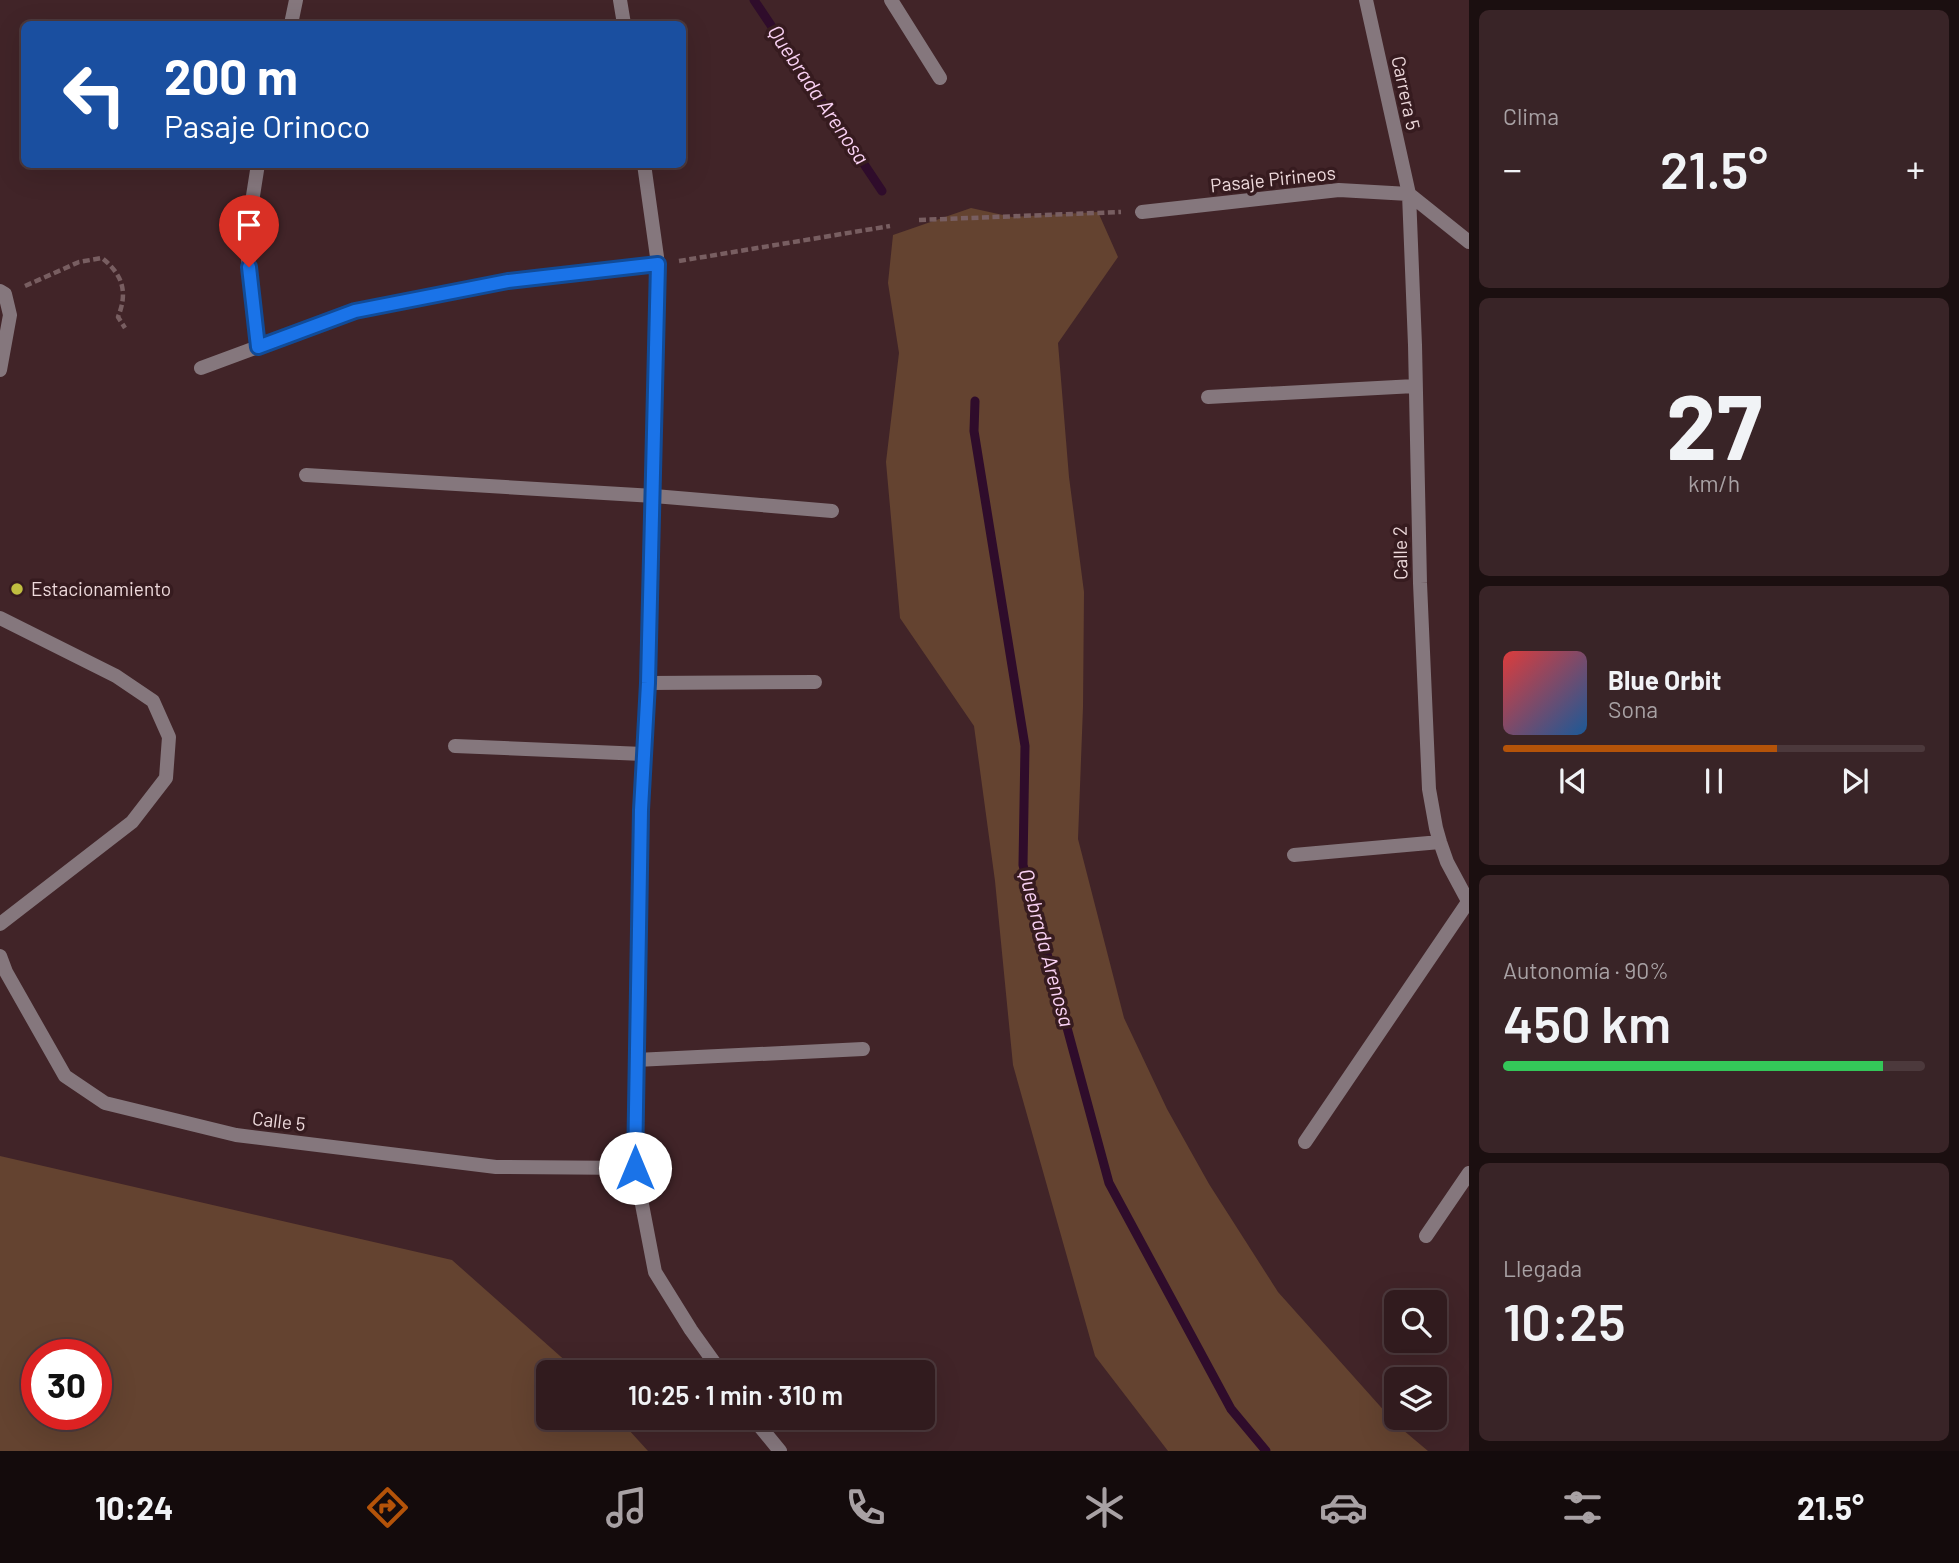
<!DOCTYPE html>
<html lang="es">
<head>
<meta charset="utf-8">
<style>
  body { margin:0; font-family:Barlow,sans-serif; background:#392427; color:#f1f3f6; height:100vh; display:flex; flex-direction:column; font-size:26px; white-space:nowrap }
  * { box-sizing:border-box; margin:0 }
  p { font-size:23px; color:#a8a1a4 }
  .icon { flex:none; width:38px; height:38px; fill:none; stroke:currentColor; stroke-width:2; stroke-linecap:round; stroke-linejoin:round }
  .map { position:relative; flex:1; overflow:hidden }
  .side { display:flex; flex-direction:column; gap:10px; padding:10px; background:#1b0f10; width:490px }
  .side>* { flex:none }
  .banner { position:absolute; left:21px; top:21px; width:665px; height:147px; border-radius:10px; box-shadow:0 7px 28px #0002,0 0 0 2px #4c393c; background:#1a4fa0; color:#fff; overflow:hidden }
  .fabs { position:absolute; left:1384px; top:1290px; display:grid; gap:14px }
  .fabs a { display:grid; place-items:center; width:63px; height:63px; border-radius:10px; background:#311b1e; box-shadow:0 7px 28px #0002,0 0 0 2px #4c393c; font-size:35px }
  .speed { position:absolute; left:21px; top:1339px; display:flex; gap:14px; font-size:35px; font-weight:700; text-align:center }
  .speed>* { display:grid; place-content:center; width:91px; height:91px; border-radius:50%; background:#311b1e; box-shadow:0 7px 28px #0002,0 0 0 2px #4c393c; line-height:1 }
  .speed .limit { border:10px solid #d22; background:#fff; color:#111 }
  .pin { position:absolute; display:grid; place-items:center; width:60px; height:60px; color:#fff; margin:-72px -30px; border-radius:50% 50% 50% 0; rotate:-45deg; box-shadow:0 0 7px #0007 }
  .pin .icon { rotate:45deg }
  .me { position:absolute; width:77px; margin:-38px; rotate:0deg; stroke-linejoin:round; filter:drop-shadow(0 0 5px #0008) }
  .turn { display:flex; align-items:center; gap:24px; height:147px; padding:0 28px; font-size:32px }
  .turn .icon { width:91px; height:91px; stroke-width:2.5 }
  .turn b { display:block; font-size:49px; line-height:60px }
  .big { font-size:52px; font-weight:600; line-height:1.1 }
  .side .card { flex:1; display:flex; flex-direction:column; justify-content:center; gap:10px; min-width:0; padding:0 24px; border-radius:10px; background:#392427 }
  .side .dial { align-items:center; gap:0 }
  .dial b { font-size:91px; line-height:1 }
  .song { display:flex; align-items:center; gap:21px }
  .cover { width:84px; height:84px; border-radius:10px; background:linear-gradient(135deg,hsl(0 70% 55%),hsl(210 70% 35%)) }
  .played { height:7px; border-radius:4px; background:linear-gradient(90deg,#b45309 65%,#4c393c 65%) }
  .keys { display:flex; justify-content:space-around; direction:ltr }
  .heat { display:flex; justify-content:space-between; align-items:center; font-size:38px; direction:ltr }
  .charge { height:10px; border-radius:5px; background:linear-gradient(90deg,#34c759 90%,#4c393c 0) }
  .trip { position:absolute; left:536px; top:1360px; width:399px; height:70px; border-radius:10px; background:#311b1e; box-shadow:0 7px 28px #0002,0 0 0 2px #4c393c; font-weight:600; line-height:70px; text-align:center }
  .menu { display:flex; height:112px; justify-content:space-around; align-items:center; background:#140b0c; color:#a8a1a4 }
  .menu .icon { width:49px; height:49px }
  .menu .selected { color:#b45309 }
  .menu b { font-size:32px; color:#f1f3f6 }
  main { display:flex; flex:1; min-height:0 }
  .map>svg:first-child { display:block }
  .green { fill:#644330; fill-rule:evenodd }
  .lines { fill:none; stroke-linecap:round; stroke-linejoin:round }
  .stream { stroke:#2f0c2b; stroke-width:9 }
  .path { stroke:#785e61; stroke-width:4.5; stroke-dasharray:7 3.5; stroke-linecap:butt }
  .street { stroke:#85777d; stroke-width:14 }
  .route-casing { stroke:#114b97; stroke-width:18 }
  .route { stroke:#1a73e8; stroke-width:12 }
  .poi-dot { fill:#c0be40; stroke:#361b1f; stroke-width:2.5 }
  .labels { text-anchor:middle; stroke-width:7; stroke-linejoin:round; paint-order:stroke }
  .street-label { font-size:19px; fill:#eedadc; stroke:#361b1f }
  .poi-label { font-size:19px; fill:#eedadc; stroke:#361b1f; text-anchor:start }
  .water-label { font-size:21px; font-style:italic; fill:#fad2f4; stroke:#361b1f }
</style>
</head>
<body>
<main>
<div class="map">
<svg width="1469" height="1451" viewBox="0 0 1469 1451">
  <rect width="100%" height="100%" fill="#412428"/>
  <path class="green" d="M971 208 1012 217 1098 212 1118 257 1058 343 1069 477 1084 592 1083 707 1078 839 1124 1018 1167 1109 1209 1184 1278 1292 1396 1424 1428 1451H1168L1095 1356 1013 1065 995 881 974 726 900 618 886 462 899 353 888 283 893 235Z
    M0 1156 452 1260 578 1372H548V1418H618L648 1451H0ZM37 1354H96V1414H37Z"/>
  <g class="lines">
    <path class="stream" d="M754 0 882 191
      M975 401 974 431 1025 746 1023 865 1109 1183 1231 1409 1266 1451"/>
    <path class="path" d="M919 220 1121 212
      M679 261 890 226
      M25 286 79 262 102 258C123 275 128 292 118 317L125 328"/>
    <path class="street" d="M620 0 624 24
      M891 0 940 78
      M1366 0 1409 194 1415 345 1420 583 1429 789 1436 828 1440 842 1447 862 1469 903
      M291 24 296 0
      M258 164 246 240 258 347
      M644 164 658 264 648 683 643 754 635 1168 655 1272 691 1330 721 1372
      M1409 194 1469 242
      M1142 212 1339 190 1409 194
      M0 291 5 294 10 315 0 370
      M201 368 355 311 508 281 658 264
      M1208 397 1415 386
      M306 475 654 496 832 511
      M0 618 116 676 153 701 169 737 166 778 132 822 0 924
      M648 683 815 682
      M455 746 643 754
      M1294 855 1440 842
      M0 956 6 972 65 1076 105 1103 236 1135 496 1167 635 1168
      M636 1060 863 1049
      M1305 1142 1468 902
      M1426 1236 1469 1173
      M753 1418 780 1451"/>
  </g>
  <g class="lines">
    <g class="route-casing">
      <path id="route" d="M249 267 258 347 355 311 508 281 658 264 648 683 641 810 635 1168"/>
    </g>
    <use href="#route" class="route"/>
  </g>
  <circle class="poi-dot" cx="17" cy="589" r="7"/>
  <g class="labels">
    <g class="street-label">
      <text transform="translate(1406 93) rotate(78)" y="7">Carrera 5</text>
      <text transform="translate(1273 179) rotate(-6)" y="7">Pasaje Pirineos</text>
      <text transform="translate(1400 553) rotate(-91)" y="7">Calle 2</text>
      <text transform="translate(279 1121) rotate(7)" y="7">Calle 5</text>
    </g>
    <g class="poi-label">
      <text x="31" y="596">Estacionamiento</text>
    </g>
    <g class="water-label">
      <text transform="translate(818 95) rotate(56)" y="7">Quebrada Arenosa</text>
      <text transform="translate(1046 948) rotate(75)" y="7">Quebrada Arenosa</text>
    </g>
  </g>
</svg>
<div class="fabs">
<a><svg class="icon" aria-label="search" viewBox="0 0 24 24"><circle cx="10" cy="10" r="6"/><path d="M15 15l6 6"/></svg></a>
<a><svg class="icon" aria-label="layers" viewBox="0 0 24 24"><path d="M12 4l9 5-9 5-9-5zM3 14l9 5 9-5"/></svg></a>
</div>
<div class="speed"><div class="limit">30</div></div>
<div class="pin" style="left:249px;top:267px;background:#d93025"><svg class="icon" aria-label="arrive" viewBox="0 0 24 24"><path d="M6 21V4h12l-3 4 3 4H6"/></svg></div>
<svg class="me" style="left:635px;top:1168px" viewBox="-20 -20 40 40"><circle r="19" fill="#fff"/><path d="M0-13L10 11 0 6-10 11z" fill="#1a73e8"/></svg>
<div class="trip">10:25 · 1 min · 310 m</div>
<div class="banner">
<div class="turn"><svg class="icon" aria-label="left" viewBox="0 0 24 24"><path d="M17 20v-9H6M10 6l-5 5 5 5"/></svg><div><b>200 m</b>Pasaje Orinoco</div></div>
</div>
</div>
<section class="side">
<div class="card"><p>Clima</p>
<div class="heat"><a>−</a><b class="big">21.5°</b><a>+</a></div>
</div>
<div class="card dial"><b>27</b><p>km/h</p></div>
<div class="card">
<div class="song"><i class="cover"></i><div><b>Blue Orbit</b><p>Sona</p></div></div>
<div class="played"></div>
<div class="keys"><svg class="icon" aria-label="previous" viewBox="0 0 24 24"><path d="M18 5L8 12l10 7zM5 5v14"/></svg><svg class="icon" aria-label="pause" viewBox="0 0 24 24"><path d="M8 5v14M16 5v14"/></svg><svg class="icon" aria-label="next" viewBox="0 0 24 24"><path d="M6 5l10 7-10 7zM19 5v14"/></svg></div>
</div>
<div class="card"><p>Autonomía · 90%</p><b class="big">450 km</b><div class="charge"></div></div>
<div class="card"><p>Llegada</p><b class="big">10:25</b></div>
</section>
</main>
<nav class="menu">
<b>10:24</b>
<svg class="icon selected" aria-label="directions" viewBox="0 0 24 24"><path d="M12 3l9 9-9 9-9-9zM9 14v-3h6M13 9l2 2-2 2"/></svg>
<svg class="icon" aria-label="music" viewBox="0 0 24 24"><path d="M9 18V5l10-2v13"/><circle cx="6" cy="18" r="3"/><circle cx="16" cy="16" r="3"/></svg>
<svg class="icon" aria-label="phone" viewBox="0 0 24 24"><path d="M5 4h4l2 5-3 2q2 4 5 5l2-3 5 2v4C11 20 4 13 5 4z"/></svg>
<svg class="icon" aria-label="climate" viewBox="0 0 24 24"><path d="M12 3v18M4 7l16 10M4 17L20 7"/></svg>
<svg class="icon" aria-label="car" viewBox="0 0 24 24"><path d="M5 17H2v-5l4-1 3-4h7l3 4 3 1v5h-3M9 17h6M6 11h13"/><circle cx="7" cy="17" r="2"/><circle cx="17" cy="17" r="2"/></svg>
<svg class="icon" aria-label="filters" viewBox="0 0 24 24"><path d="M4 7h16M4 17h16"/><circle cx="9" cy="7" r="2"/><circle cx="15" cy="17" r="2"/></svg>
<b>21.5°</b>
</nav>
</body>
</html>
